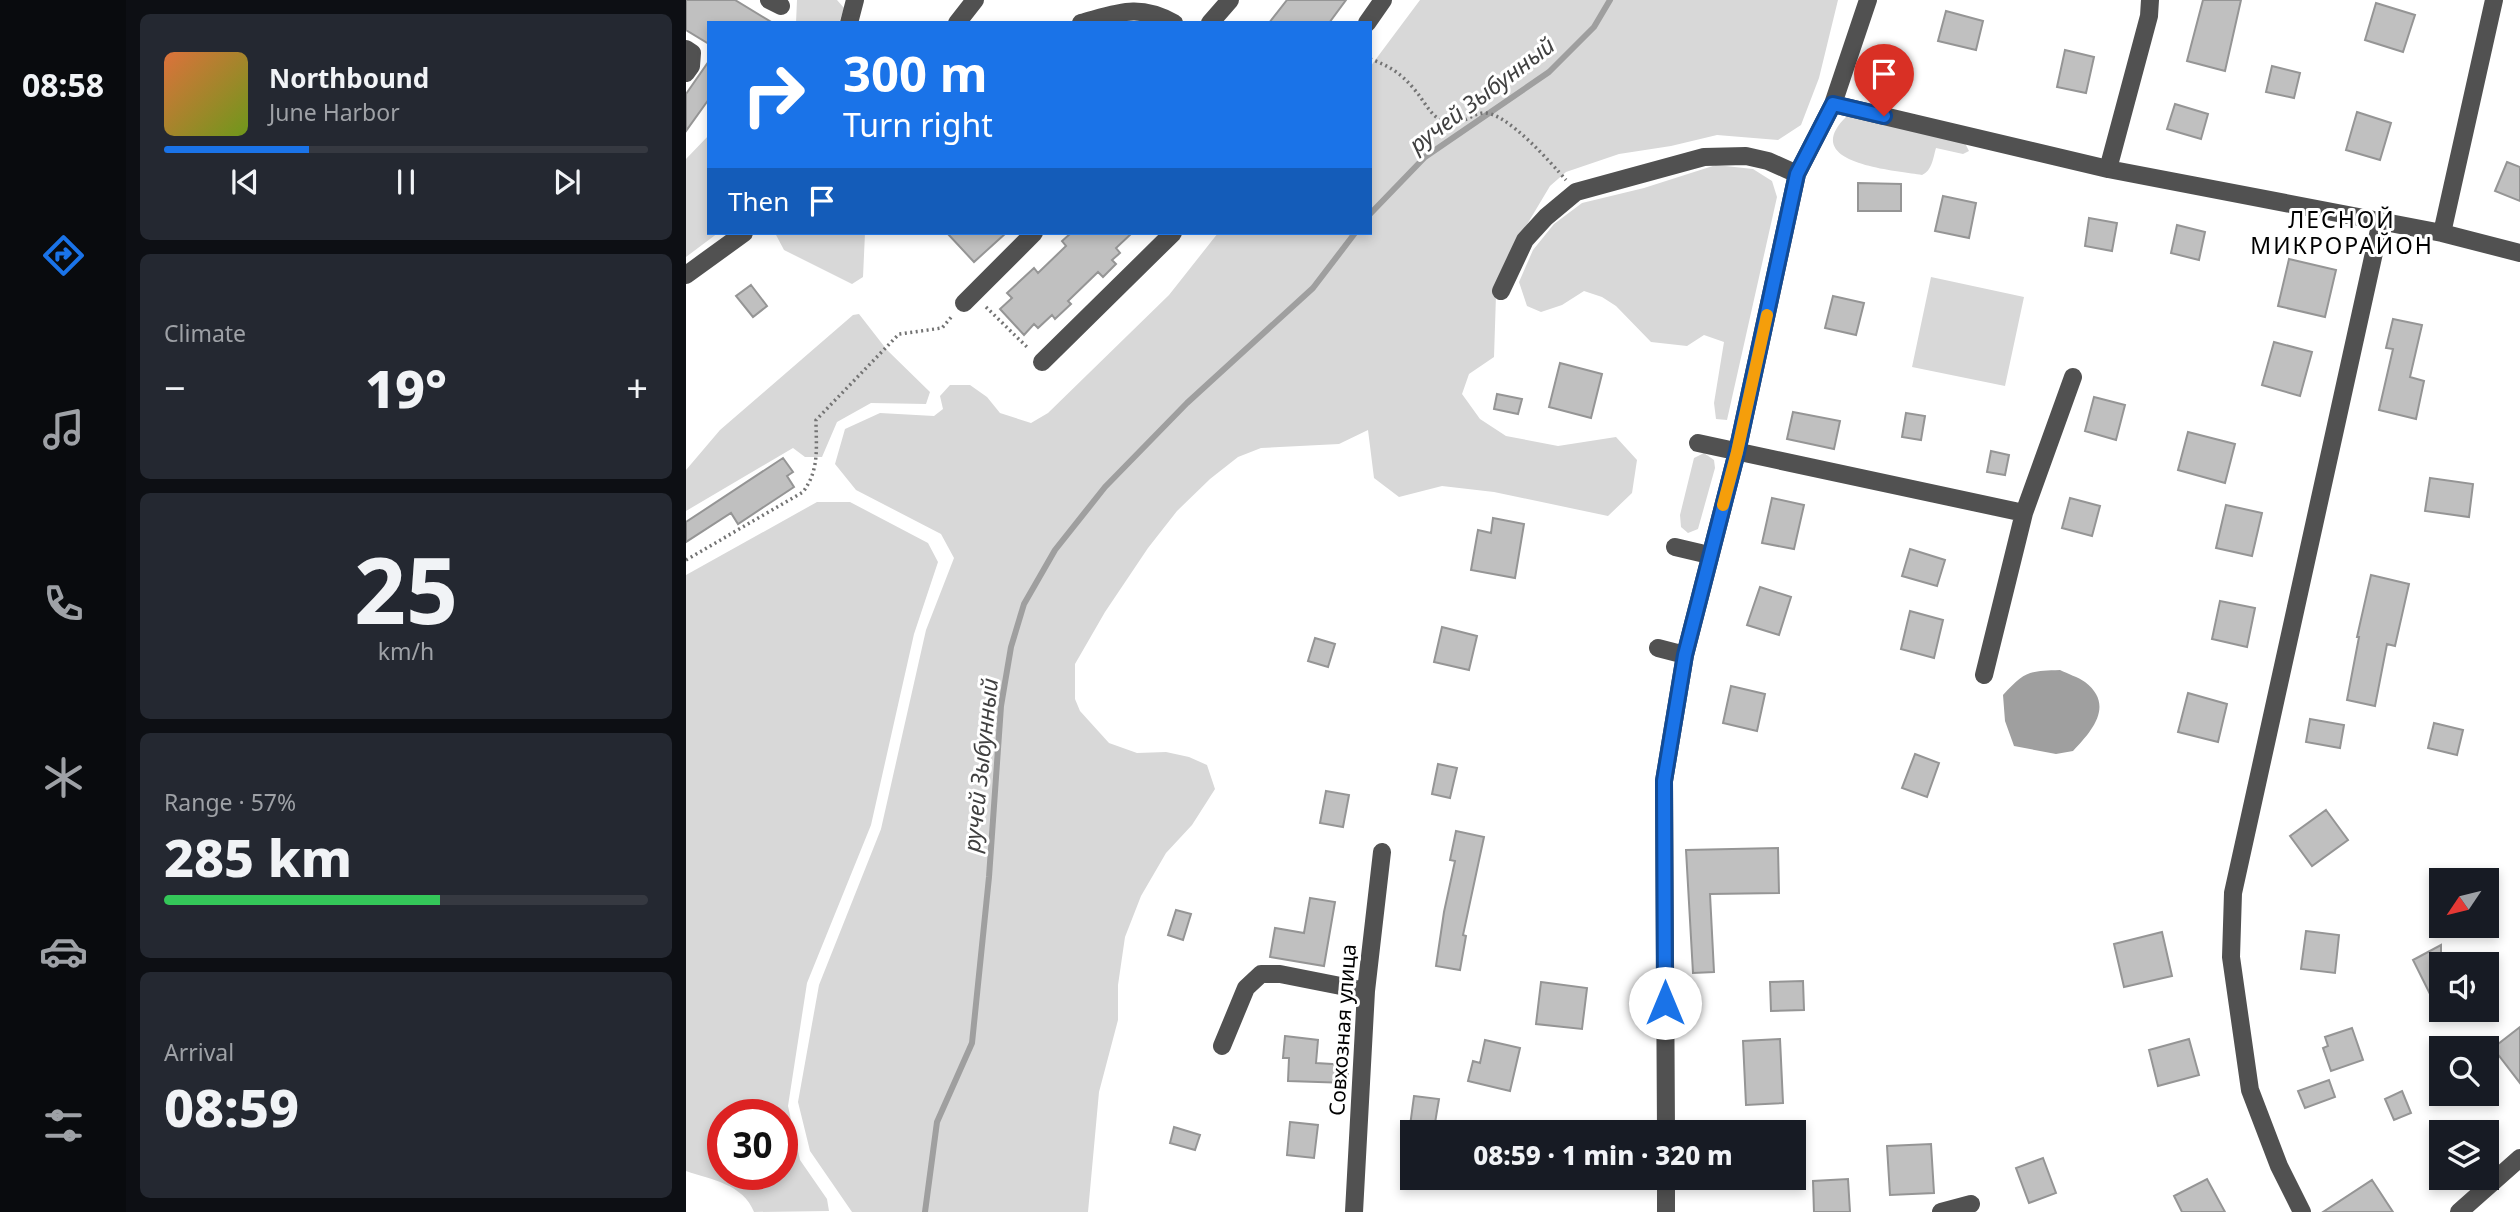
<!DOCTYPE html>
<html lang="en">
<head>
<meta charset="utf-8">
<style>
  body { margin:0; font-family:"Noto Sans",sans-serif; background:#242831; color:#f1f3f6; height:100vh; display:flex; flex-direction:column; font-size:26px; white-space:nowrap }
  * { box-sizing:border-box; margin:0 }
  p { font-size:23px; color:#9ea1a6 }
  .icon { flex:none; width:38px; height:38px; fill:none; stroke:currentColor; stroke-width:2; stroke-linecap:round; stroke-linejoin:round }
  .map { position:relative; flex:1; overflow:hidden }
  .details { display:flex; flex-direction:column; gap:14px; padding:14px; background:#0d0f14; width:560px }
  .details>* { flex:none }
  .banner { position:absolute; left:21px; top:21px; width:665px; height:214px; border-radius:0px; box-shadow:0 4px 10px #0003; background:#1a73e8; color:#fff; overflow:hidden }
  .needle { width:46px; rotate:235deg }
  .buttons { position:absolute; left:1743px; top:868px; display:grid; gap:14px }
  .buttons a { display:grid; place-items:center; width:70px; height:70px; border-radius:0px; background:#171b24; box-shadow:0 4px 10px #0003; font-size:35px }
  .speed { position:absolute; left:21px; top:1099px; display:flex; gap:14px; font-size:35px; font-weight:700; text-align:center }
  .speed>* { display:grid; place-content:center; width:91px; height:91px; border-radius:50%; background:#171b24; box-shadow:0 4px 10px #0003; line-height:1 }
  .speed .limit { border:10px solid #d22; background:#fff; color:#111 }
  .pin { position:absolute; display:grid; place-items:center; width:60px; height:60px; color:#fff; margin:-72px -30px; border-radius:50% 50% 50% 0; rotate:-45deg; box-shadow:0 0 7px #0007 }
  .pin .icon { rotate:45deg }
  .me { position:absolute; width:77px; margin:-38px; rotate:0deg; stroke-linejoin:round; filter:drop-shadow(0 0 5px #0008) }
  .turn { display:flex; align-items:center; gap:24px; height:147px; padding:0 21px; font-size:32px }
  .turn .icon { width:91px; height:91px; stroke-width:2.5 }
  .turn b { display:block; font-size:49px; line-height:60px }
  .then { display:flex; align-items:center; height:66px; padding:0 21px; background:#0003; gap:14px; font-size:26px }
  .big { font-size:52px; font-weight:800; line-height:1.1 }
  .details .tile { flex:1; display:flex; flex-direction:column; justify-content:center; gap:10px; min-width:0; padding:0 24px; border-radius:10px; background:#242831 }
  .details .dial { align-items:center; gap:0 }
  .dial b { font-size:91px; line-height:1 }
  .song { display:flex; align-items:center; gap:21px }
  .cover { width:84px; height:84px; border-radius:10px; background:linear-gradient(135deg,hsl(20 70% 55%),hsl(80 70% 35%)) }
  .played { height:7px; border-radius:4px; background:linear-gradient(90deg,#1a73e8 30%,#363941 30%) }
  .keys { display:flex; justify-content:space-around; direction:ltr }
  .heat { display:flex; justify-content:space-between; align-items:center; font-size:38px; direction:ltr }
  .charge { height:10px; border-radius:5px; background:linear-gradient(90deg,#34c759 57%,#363941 0) }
  .trip { position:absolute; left:714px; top:1120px; width:406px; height:70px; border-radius:0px; background:#171b24; box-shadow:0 4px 10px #0003; font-weight:800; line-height:70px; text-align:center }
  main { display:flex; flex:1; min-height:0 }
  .dock { display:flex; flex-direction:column; width:126px; justify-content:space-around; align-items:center; background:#090b0e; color:#9ea1a6 }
  .dock .icon { width:49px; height:49px }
  .dock .current { color:#1a73e8 }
  .dock b { font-size:32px; color:#f1f3f6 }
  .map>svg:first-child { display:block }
  .green { fill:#d8d8d8; fill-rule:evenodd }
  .water { fill:#9f9f9f }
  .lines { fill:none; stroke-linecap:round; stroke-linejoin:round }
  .stream { stroke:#9f9f9f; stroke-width:6 }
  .building { fill:#c0c0c0; stroke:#959595; stroke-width:2 }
  .path { stroke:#737373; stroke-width:3.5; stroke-dasharray:2 3.5; stroke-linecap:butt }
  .minor { stroke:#515151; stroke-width:18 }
  .route-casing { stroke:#114b97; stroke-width:18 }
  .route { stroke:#1a73e8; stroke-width:12 }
  .slow { stroke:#f59e0b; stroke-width:12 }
  .labels { text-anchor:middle; stroke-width:6; stroke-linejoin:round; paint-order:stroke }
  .street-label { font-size:21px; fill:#000; stroke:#fff }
  .water-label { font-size:23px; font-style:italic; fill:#404040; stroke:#fff }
  .neighbourhood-label { font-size:23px; letter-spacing:2px; fill:#000; stroke:#fff }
</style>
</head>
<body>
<main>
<nav class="dock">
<b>08:58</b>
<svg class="icon current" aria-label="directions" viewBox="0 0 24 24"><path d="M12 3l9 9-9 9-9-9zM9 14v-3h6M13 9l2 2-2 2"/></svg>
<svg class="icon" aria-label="music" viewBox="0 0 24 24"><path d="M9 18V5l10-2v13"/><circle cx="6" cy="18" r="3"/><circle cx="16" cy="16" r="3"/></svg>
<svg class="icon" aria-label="phone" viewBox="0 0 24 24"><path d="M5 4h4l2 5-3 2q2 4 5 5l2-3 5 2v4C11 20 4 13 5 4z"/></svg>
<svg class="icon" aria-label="climate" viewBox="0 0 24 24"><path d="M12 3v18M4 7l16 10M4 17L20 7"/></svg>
<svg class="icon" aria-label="car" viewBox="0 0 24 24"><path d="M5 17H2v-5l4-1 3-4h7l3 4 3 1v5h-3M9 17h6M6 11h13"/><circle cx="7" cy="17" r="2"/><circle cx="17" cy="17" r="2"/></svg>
<svg class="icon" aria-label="filters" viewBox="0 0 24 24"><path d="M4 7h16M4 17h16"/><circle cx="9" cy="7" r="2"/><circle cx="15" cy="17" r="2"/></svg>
</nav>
<section class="details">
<div class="tile">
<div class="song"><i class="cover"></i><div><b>Northbound</b><p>June Harbor</p></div></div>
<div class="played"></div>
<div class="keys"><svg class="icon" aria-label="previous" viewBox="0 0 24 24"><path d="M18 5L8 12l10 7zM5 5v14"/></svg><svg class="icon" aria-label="pause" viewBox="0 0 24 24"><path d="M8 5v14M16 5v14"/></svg><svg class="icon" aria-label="next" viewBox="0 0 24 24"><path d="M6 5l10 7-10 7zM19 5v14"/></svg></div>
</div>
<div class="tile"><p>Climate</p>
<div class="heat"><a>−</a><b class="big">19°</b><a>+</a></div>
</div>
<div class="tile dial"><b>25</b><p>km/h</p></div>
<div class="tile"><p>Range · 57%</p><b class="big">285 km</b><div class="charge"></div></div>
<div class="tile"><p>Arrival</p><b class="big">08:59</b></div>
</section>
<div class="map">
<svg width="1834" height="1212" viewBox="0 0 1834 1212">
  <rect width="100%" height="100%" fill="#fff"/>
  <path class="green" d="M111 0H151L158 8 153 23H110Z
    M734 0H1152L1133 78 1115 125 1092 140 1031 135 985 146 933 154 880 172 864 186 821 258 814 273 810 295 808 357 783 374 776 394 794 419 820 436 872 446 930 437 951 460 946 493 922 516 808 492 756 486 713 497 688 478 682 430 653 444 575 448 552 457 524 479 491 511 462 548 419 612 389 664V699L394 711 423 743 451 753 480 752 503 757 521 765 529 789 506 825 480 853 455 896 439 937 432 985V1020L413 1092 402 1212H166L124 1151 112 1102 133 985 195 829 240 630 268 558 255 534 170 490 149 464 159 429 194 413 248 416 257 409 254 396 264 385H284L301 397 314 413 345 423 362 413 483 295 532 233H684V67Z
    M1161 116 1278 141 1283 151 1277 154 1250 148C1247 158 1246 171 1236 175 1208 170 1111 164 1161 116Z
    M23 135V233H32L0 257V159Z
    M1030 165 1067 169 1086 181 1091 197 1041 420 1030 419 1028 403 1038 342 1018 335 1001 346 965 342 930 306 916 297 898 291 876 305 855 312 841 306 833 282 847 250 868 224 896 203 958 188Z
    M89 233H179L177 277 166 284 98 250Z
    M1245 277 1338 297 1319 386 1226 367Z
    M173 314 201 350 244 392 240 404 185 403 151 422 136 457H119L107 448 0 511V470L34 430 167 315Z
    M1018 453 1028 460 1029 468 1012 529 1002 533 995 527 994 515 1008 458Z
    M131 502H164L242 543 252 562 228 634 185 825 121 983 102 1106 114 1160 141 1199 143 1211 68 1212C57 1184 26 1180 0 1171V575ZM37 1115H96V1174H37Z"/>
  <path class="water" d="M1374 670C1382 674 1392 677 1399 682 1429 705 1406 731 1387 751L1370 754 1328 746 1319 721 1317 695C1339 671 1343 671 1374 670Z"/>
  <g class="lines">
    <path class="stream" d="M684 214 739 157 863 72 908 27 924 0
      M239 1212 251 1122 286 1043 303 877 315 706 325 647 338 604 369 550 419 487 501 403 627 288 669 233"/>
  </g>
  <path class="building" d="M0 0H49L87 23H23V44L0 30Z
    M601 0H660L643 23H583Z
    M1517 0H1555L1539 71 1501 61Z
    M1690 3 1729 15 1717 52 1679 40Z
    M1260 11 1297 21 1290 50 1252 41Z
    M1379 50 1408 57 1400 93 1371 87Z
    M23 61V99L0 131V94Z
    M1586 66 1614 73 1608 98 1580 92Z
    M1489 104 1522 114 1515 139 1481 129Z
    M1671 112 1705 123 1694 160 1660 150Z
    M1821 162 1834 167V201L1809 191Z
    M1172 183 1215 184V211H1172Z
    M1257 196 1290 203 1283 238 1249 231Z
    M1403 218 1431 223 1426 251 1399 246Z
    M1491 225 1519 232 1513 260 1485 253Z
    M261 233H320L288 262Z
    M385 233H446L430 248 434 253 426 260 430 264 417 277 412 272 382 301 385 304 369 319 366 315 352 328 348 324 338 335 314 309 326 298 321 293 348 268 352 273 380 246 376 241Z
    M1603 259 1650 270 1639 317 1592 306Z
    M65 285 81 306 67 317 50 296Z
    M1147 296 1178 303 1170 335 1139 328Z
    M1707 319 1736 325 1724 377 1738 381 1730 419 1693 410 1707 349 1700 348Z
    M1588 342 1626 352 1614 396 1576 385Z
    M874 363 916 374 905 418 863 407Z
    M811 394 836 399 832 414 808 409Z
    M1408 397 1439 405 1430 440 1399 431Z
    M1107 412 1154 421 1148 449 1101 439Z
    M1220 413 1239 416 1235 440 1216 437Z
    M1502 432 1549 444 1539 483 1492 470Z
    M1305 451 1323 455 1319 475 1301 472Z
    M97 458 107 472 101 476 108 487 52 524 45 513 0 542V522Z
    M1744 478 1787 484 1783 517 1739 511Z
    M1086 498 1118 505 1108 549 1076 543Z
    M1384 498 1414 506 1406 536 1376 528Z
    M1540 505 1576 513 1566 556 1530 548Z
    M807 518 838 524 829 578 785 570 792 530 805 533Z
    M1224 549 1259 560 1251 586 1216 576Z
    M1685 575 1723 584 1709 646 1701 644 1689 706 1661 700 1673 637H1671Z
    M1074 587 1105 597 1093 635 1061 625Z
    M1534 601 1569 608 1561 647 1526 639Z
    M1224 611 1257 620 1248 658 1215 649Z
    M756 627 791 636 783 670 748 662Z
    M629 638 649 644 642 667 622 661Z
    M1045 686 1079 694 1071 731 1037 723Z
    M1502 693 1541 704 1532 742 1492 732Z
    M1624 719 1658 725 1654 748 1620 742Z
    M1748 723 1777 730 1771 755 1742 748Z
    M1229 754 1253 763 1241 797 1216 788Z
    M752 764 771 768 764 798 746 794Z
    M640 791 663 795 657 827 634 823Z
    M1640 810 1662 840 1626 866 1604 836Z
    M770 831 798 837 777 935 780 936 774 970 750 966 758 912 769 861 764 860Z
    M1092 848 1093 893 1024 894 1028 972 1007 973 1000 850Z
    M624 898 649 902 638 966 584 957 589 928 618 933Z
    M490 910 505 914 497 940 482 935Z
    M1620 931 1653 935 1649 973 1615 969Z
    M1476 932 1486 976 1438 987 1428 944Z
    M1755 945V1016L1727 960Z
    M1117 981 1118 1010 1085 1011 1084 982Z
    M855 982 901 988 896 1029 850 1024Z
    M1834 1027V1083L1807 1048Z
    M1666 1028 1677 1060 1645 1071 1637 1048 1642 1046 1639 1037Z
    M599 1036 632 1040 630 1063 662 1065V1083L602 1081 603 1058H597Z
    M1094 1039 1097 1103 1060 1105 1057 1041Z
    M1503 1039 1513 1075 1472 1086 1463 1050Z
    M799 1040 834 1048 824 1091 782 1081 787 1061 794 1063Z
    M1643 1080 1649 1097 1619 1108 1612 1091Z
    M1716 1091 1725 1113 1708 1120 1699 1099Z
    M728 1096 753 1099 748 1129 724 1126Z
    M604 1122 632 1125 628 1158 601 1155Z
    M488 1127 514 1135 509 1150 484 1143Z
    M1245 1144 1248 1193 1204 1195 1201 1146Z
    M1357 1158 1370 1193 1343 1203 1330 1168Z
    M1162 1179 1164 1212H1128L1127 1181Z
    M1521 1179 1539 1212H1496L1488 1196Z
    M1686 1180 1707 1212H1637Z"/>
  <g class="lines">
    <path class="path" d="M684 59C702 65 716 74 728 89 738 100 743 114 756 121 772 129 782 115 797 113 820 111 865 163 880 180
      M300 307 342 348
      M0 560 117 492C134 469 130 447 130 420L213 334 256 328 267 315"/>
    <path class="minor" d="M83 0 95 6
      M163 23 169 0
      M271 23 289 0
      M395 23C432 13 452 3 488 23
      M524 23 544 0
      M681 23 697 0
      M0 49 6 53 5 66 0 73
      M1147 104 1182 0
      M1422 169 1463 16 1464 0
      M1756 233 1808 0
      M0 275 58 233
      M815 291 839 240 860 217 890 192 1018 157 1060 156 1082 161 1111 174
      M278 303 348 233
      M356 362 487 233
      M1012 443 1338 513
      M989 547 1023 555
      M972 648 999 655
      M1298 675 1338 513 1387 377
      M536 1046 560 988 575 974H594L680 991
      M980 1132 978 781 999 655 1051 452 1111 174 1147 104 1422 169 1756 233 1834 253
      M980 1178V1212
      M668 1212 680 991 696 852
      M1255 1212 1285 1204
      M1616 1212 1593 1166 1564 1090 1545 957 1547 893 1695 221
      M1773 1212 1834 1158"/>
  </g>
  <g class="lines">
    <g class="route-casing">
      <path id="route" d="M979 1003 978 781 999 655 1051 452 1111 174 1147 104 1198 116"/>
    </g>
    <use href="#route" class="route"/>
    <path class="slow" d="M1037 505 1051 452 1081 315"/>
  </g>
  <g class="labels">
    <g class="street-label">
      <text transform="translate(657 1030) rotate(-86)" y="7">Совхозная улица</text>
    </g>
    <g class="water-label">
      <text transform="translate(796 95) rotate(-37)" y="8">ручей Зыбунный</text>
      <text transform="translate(295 765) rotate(-84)" y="8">ручей Зыбунный</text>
    </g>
    <g class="neighbourhood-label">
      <text x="1656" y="228">ЛЕСНОЙ<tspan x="1656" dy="26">МИКРОРАЙОН</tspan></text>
    </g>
  </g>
</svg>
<div class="buttons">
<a><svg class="needle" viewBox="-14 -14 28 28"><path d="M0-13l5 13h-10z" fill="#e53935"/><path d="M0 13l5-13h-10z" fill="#9ea1a6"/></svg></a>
<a><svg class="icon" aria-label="sound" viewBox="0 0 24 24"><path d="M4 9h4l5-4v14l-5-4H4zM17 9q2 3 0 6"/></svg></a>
<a><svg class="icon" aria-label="search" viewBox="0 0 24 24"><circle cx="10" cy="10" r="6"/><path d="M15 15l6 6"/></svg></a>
<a><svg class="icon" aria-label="layers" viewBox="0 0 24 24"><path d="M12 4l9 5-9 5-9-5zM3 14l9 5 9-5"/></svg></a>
</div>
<div class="speed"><div class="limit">30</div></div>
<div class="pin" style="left:1198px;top:116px;background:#d93025"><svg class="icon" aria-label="arrive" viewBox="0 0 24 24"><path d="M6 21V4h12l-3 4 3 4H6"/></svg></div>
<svg class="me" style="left:979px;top:1003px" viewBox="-20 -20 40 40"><circle r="19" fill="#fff"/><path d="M0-13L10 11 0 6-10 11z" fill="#1a73e8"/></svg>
<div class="trip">08:59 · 1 min · 320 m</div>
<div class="banner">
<div class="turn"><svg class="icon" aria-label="right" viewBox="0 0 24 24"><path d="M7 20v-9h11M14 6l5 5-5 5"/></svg><div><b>300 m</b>Turn right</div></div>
<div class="then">Then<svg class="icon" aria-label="arrive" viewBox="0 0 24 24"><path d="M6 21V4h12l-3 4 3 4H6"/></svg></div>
</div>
</div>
</main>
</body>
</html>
